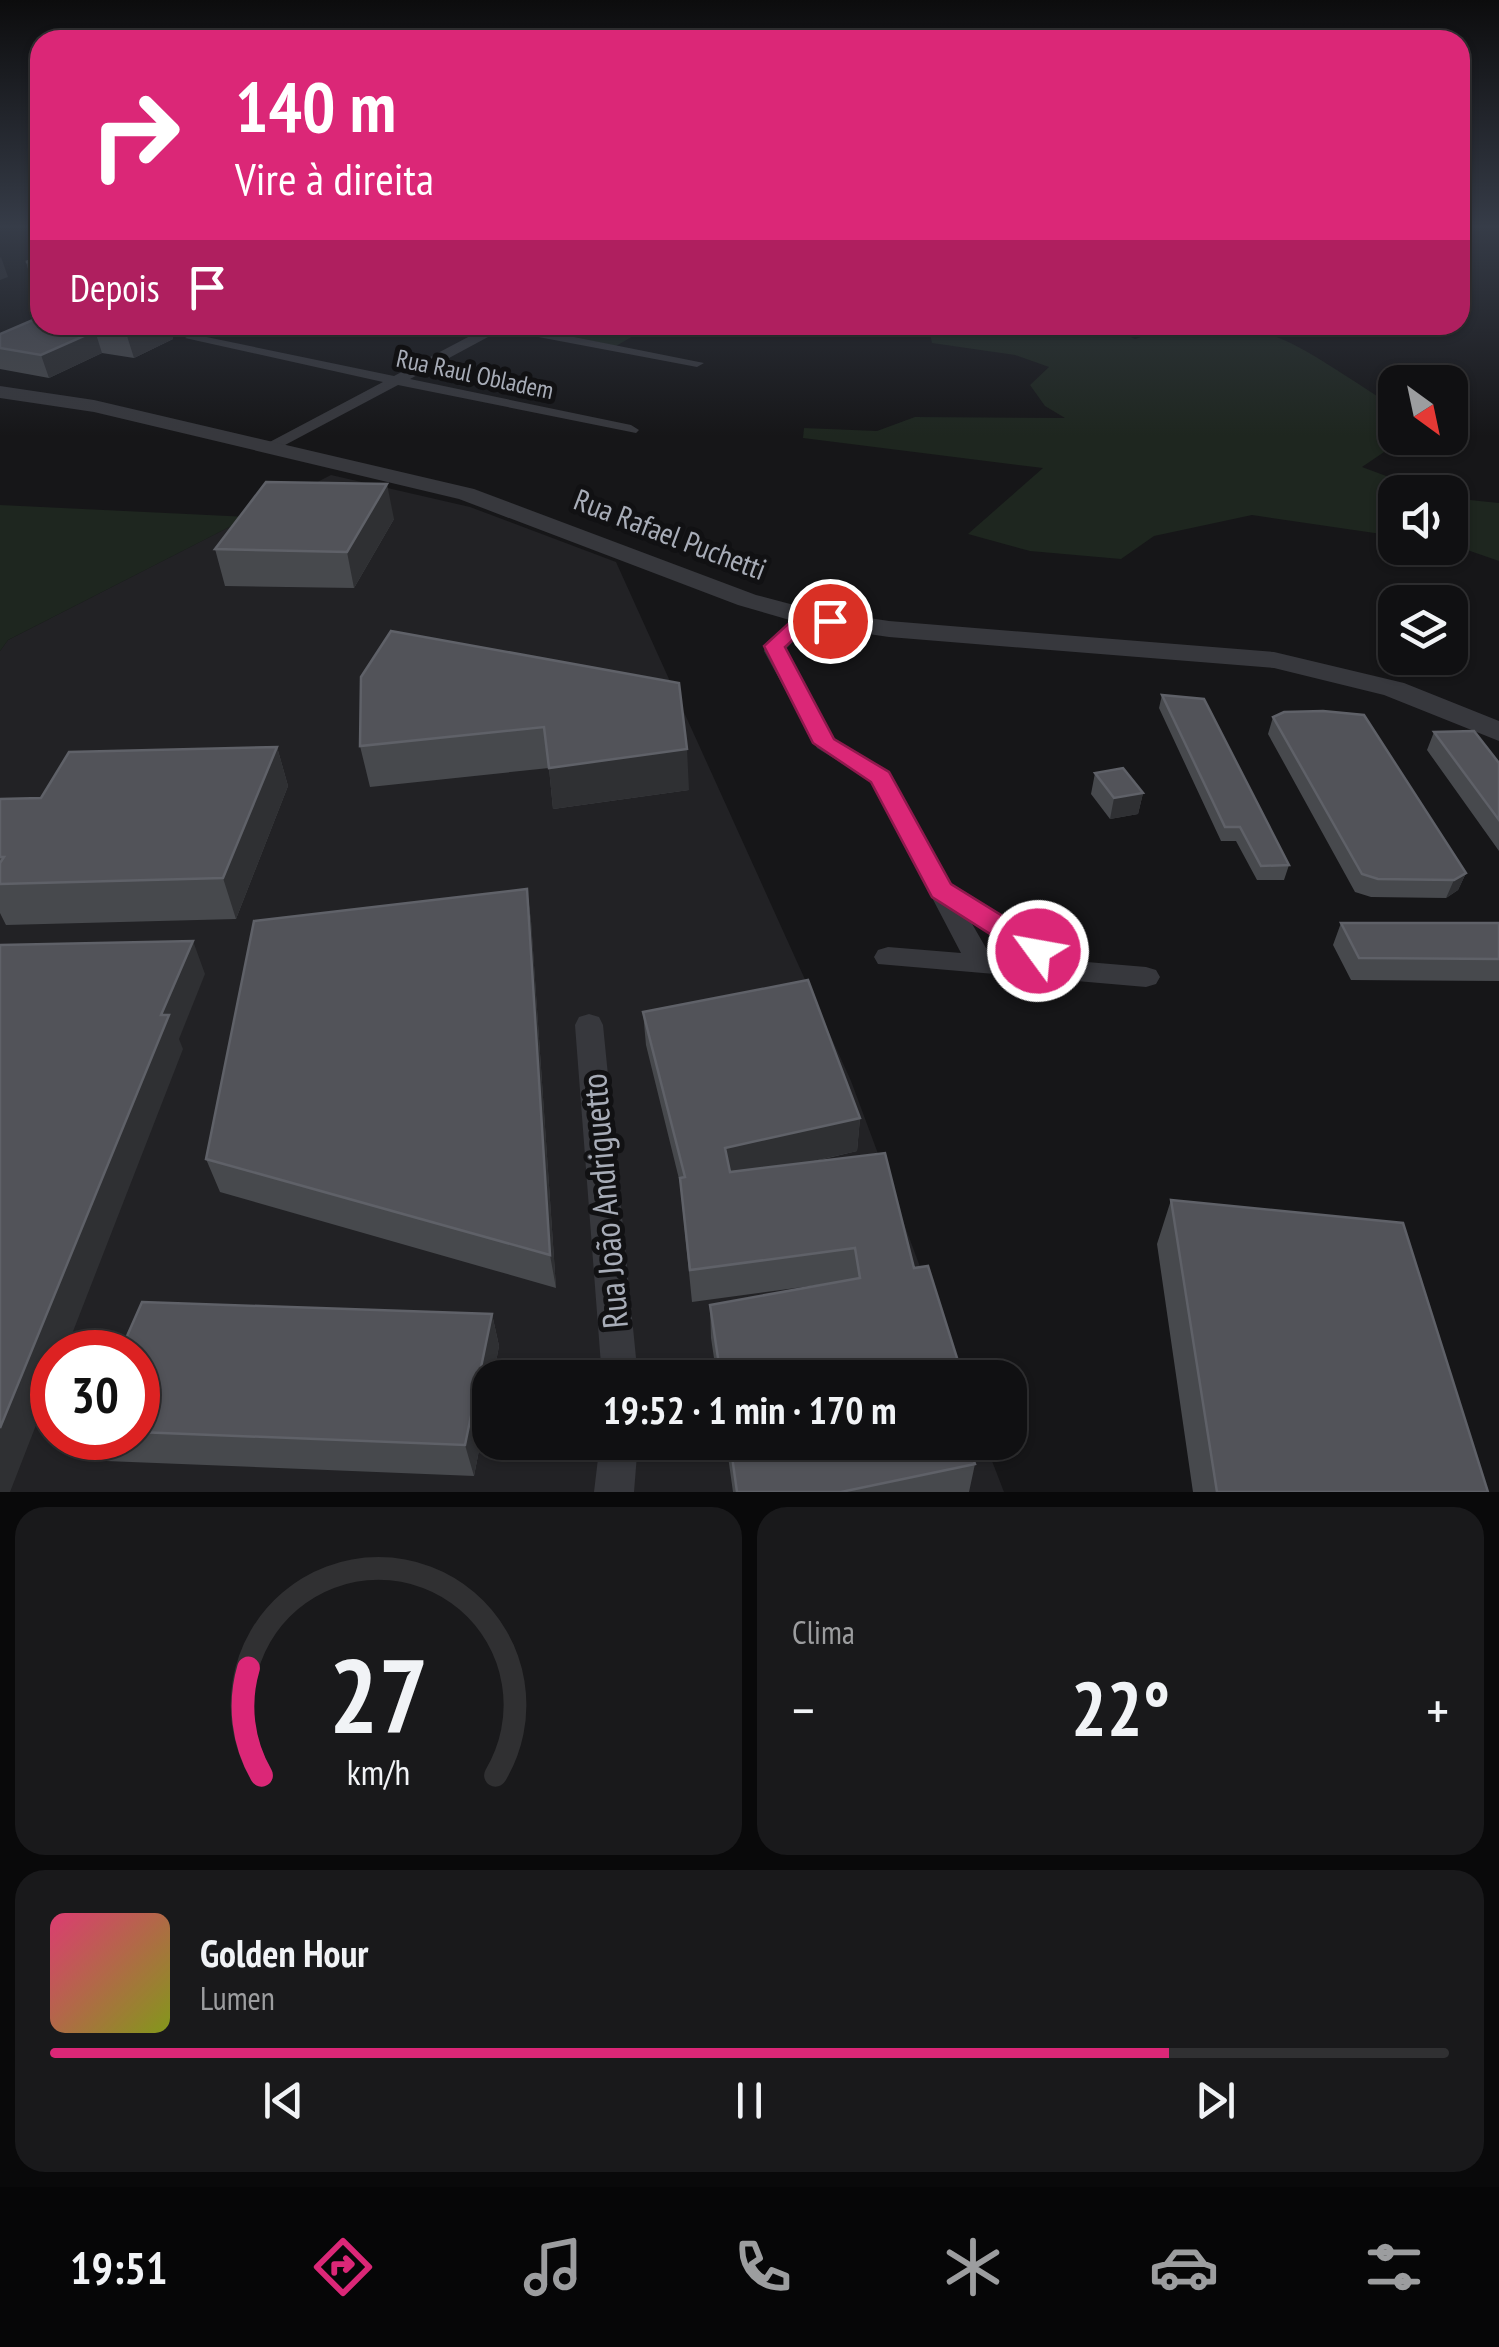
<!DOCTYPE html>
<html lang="pt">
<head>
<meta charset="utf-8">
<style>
  body { margin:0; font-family:"PT Sans Narrow",sans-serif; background:#19191b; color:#f1f3f6; height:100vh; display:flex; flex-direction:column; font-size:38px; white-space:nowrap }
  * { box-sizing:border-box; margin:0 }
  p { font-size:32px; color:#9c9d9f }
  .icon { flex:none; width:55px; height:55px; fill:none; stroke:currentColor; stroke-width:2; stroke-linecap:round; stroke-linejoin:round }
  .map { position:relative; height:1492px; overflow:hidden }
  .panel { display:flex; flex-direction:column; gap:15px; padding:15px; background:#09090a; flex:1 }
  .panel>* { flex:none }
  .guide { position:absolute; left:30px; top:30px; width:1440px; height:305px; border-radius:30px; box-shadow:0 2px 8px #0004,0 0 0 2px #303032; background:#db2777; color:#fff; overflow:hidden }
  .needle { width:65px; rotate:147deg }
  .fabs { position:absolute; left:1378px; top:365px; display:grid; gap:20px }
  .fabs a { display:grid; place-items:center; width:90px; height:90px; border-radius:20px; background:#101012; box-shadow:0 2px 8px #0004,0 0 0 2px #303032; font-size:50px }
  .speed { position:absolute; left:30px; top:1330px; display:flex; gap:20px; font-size:50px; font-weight:700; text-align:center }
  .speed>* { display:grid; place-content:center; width:130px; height:130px; border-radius:50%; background:#101012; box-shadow:0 2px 8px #0004,0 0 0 2px #303032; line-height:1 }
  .speed .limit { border:15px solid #d22; background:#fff; color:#111 }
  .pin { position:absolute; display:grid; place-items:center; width:85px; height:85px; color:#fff; margin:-42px; border:5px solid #fff; border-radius:50%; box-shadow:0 2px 10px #0007 }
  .me { position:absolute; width:110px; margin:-55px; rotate:302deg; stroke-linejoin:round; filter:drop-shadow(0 0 8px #0008) }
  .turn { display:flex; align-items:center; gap:35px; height:210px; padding:0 40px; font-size:45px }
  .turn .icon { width:130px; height:130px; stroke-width:2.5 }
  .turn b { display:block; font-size:70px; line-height:85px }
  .then { display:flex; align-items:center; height:95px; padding:0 40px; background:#0003; gap:20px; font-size:38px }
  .big { font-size:75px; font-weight:600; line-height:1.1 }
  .panel .widget { flex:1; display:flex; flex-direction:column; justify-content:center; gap:15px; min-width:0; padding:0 35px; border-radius:30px; background:#19191b }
  .panel .dial { align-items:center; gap:0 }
  .dial svg { height:260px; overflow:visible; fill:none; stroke:#303032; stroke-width:7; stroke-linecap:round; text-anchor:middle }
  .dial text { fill:#f1f3f6; stroke:none }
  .song { display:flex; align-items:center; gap:30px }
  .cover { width:120px; height:120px; border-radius:15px; background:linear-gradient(135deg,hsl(340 70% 55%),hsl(70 70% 35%)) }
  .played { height:10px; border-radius:5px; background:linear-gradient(90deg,#db2777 80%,#303032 80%) }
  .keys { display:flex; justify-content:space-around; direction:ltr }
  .heat { display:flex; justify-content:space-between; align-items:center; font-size:55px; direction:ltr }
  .panel .tiles { flex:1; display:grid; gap:15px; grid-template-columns:1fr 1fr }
  .widget:last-child { grid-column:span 2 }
  .trip { position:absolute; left:472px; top:1360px; width:555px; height:100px; border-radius:30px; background:#101012; box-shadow:0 2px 8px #0004,0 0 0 2px #303032; font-weight:600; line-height:100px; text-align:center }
  .tabs { display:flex; height:160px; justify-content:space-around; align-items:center; background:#060607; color:#9c9d9f }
  .tabs .icon { width:70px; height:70px }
  .tabs .current { color:#db2777 }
  .tabs b { font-size:45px; color:#f1f3f6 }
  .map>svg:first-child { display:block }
  .built { fill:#222225; fill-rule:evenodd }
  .green { fill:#1e261f }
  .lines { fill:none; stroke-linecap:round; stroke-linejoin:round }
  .minor { fill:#37383d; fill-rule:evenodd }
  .tertiary { fill:#37383d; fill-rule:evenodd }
  .wall { fill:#47494d }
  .shaded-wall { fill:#2f3033 }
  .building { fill:#525359; stroke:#5f6168; stroke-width:2.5 }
  .route { fill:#db2777; stroke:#8e194d; stroke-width:2.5 }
  .labels { text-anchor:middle; stroke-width:10; stroke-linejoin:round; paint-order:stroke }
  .far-street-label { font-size:25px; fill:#a8adb8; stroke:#111113 }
  .street-label { font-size:30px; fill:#a8adb8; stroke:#111113 }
  .near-street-label { font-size:35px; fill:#a8adb8; stroke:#111113 }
</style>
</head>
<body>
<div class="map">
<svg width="1499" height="1492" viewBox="0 0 1499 1492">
  <rect width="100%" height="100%" fill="#161618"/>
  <path class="built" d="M331 475 470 507 616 562 851 1081 961 1377 490 1378V1442L985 1443 1004 1492H0V651L8 640ZM52 1352H138V1438H52Z"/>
  <path class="green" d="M517 325H652L616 346Z
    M928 325H1106L1135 339C1253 297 1299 349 1395 407L1390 448 1362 467 1429 492H1395V536L1252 515 1154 536 1121 559 1030 551 968 534 1043 468 803 438 804 428 877 431 915 417 1065 418 1045 406 1030 385 1049 367 1015 355 932 343Z
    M1450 498 1499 503V561L1450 544Z
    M0 505 249 517 8 640 0 651Z"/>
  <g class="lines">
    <path class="minor" d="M491 325H514L704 363 697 367 501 330 410 379 631 425 639 430 636 433 398 385 270 453 262 448 264 445 383 382 185 338 192 334 394 376Z
      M807 611 817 617 784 651 834 739 888 772 951 885 1075 961 1146 967 1156 970 1160 977 1156 984 1146 987 878 964 874 957 878 950 888 947 961 953 871 781 817 748 764 651 767 642 800 613ZM971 922 1028 958 990 955Z
      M589 1014 599 1017 603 1025 638 1378H602L575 1025 579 1017Z
      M600 1442H638L634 1492H594Z"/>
    <path class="tertiary" d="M0 386 94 400 474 489 756 595 809 609 889 621 1274 652 1404 683 1499 721V741L1384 695 1274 668 889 637 807 625 738 605 459 499 94 412 0 398Z"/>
  </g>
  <path class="wall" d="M40 257V284L32 283 26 262Z
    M170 328 173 339 134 358 102 353 49 378 0 369V334Z
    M394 519 354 588 225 586 215 549Z
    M391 631 689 790 553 809 549 768 370 787 360 746Z
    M1162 695 1289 865 1284 880H1257L1236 841H1221L1159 708Z
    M1273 717 1466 873 1458 890 1446 898 1371 897 1355 892 1268 734Z
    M1434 732 1499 763V851L1427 750Z
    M277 747 288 786 236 919 6 925 0 913V799L41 798Z
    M1095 773 1143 793 1138 814 1110 819 1091 794Z
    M527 889 531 921 556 1288 220 1192 206 1159Z
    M1341 923H1499V981L1351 980 1333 945Z
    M643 1012 860 1118 857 1151 811 1162 914 1268 958 1361 955 1378H717L711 1338 710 1305 833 1283 692 1302 680 1183 646 1045Z
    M1171 1200 1488 1492H1193L1157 1244Z
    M492 1314 499 1346 474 1476 106 1461 91 1438H138V1352Z
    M726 1442H968L975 1464 969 1492H733Z"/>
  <path class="shaded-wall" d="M1 257 8 277 0 280V258Z
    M150 325H178L170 328 173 339 134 358 127 336Z
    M95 331 102 353 49 378 41 355Z
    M387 484 394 519 354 588 347 552Z
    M277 747 288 786 236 919 223 878Z
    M687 749 689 790 553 809 549 768Z
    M1143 793 1138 814 1110 819 1114 798Z
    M1466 873 1458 890 1446 898 1454 880Z
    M527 889 531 921 556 1288 550 1255Z
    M193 941 205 974 179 1039 183 1049 65 1352H52V1384L10 1492H0V1428L161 1015Z
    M860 1118 857 1151 726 1181 725 1148Z
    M492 1314 499 1346 493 1378H490V1394L474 1476 465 1445Z"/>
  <path class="building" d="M40 257V264L26 262Z
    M40 317V325H151L127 336 95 331 41 355 0 348V334Z
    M266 482 387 484 347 552 215 549Z
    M391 631 679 683 687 749 549 768 544 727 360 746 361 677Z
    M1162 695 1204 699 1289 865 1261 866 1240 827H1225Z
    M1323 711 1364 715 1466 873 1454 880 1378 879 1362 874 1273 717 1284 712Z
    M1474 731 1499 763V820L1434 732Z
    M277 747 223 878 0 884V863L4 857H0V799L41 798 69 752Z
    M1123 768 1143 793 1114 798 1095 773Z
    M527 889 550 1255 206 1159 254 921Z
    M1341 923H1499V959L1359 958Z
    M193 941 161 1015H169L0 1428V945Z
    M808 980 860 1118 725 1148 730 1172 885 1153 914 1268 928 1266 958 1361 944 1364 948 1378H721L710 1305 860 1278 855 1248 690 1270 680 1178 685 1177 643 1012Z
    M1171 1200 1403 1223 1488 1492H1217Z
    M142 1302 492 1314 465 1445 138 1432V1352H120Z
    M730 1442H968L975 1464 841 1492H737Z"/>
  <linearGradient id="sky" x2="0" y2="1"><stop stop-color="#0c0c0d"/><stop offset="0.52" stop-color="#363c48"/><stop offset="1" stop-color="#363c48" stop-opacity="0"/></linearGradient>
  <rect width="1499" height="436" fill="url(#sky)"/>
  <path class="route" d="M807 611 837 617 840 621 830 627 811 623 785 647 834 739 889 772 951 884 1048 944 1052 951 1048 958H1028L932 897 871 782 813 743 764 646 800 613Z"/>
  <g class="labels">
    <g class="far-street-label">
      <text transform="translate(475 374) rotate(12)" y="9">Rua Raul Obladem</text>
    </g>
    <g class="street-label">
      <text transform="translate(670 535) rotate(21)" y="10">Rua Rafael Puchetti</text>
    </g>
    <g class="near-street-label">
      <text transform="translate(605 1201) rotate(-95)" y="12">Rua João Andriguetto</text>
    </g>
  </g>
</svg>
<div class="fabs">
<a><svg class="needle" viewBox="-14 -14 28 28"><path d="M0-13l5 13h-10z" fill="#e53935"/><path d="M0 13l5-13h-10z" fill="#9c9d9f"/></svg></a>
<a><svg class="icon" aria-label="sound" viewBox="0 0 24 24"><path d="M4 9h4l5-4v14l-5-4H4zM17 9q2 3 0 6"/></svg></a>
<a><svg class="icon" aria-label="layers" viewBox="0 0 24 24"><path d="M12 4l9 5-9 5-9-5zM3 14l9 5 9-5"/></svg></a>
</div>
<div class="speed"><div class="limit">30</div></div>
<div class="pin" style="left:830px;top:621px;background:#d93025"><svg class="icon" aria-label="arrive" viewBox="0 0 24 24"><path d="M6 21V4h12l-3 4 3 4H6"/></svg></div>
<svg class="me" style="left:1038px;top:951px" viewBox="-20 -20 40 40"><circle r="17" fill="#db2777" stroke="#fff" stroke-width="3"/><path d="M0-11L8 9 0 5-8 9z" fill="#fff"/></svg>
<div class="trip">19:52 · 1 min · 170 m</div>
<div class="guide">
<div class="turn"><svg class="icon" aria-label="right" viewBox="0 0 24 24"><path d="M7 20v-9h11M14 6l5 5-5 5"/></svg><div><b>140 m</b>Vire à direita</div></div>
<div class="then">Depois<svg class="icon" aria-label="arrive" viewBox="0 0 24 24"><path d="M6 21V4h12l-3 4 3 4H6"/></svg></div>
</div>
</div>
<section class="panel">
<div class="tiles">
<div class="widget dial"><svg viewBox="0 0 100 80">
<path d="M14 69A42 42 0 1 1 86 69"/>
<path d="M14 69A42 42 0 0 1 10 36" stroke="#db2777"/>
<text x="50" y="56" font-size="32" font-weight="700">27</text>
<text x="50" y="72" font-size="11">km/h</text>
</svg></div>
<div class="widget"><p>Clima</p>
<div class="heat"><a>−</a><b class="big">22°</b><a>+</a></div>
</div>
<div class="widget">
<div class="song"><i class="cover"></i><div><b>Golden Hour</b><p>Lumen</p></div></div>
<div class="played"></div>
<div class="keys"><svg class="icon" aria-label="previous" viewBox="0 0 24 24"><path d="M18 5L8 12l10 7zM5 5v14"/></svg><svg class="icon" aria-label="pause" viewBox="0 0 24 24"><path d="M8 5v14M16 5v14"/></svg><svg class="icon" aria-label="next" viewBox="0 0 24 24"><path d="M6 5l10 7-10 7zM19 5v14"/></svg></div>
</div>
</div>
</section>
<nav class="tabs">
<b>19:51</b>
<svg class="icon current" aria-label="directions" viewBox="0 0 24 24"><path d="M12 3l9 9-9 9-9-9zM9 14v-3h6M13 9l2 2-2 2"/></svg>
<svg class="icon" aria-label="music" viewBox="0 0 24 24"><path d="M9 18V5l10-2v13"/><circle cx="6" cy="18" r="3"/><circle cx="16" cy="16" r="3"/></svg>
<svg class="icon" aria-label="phone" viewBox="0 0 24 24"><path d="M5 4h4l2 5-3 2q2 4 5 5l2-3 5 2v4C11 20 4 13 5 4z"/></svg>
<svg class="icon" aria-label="climate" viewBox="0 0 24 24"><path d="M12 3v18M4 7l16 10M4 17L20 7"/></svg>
<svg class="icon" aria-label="car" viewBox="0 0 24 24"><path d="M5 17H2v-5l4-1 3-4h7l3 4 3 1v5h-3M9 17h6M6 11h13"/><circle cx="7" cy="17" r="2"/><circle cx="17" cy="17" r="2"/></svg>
<svg class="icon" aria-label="filters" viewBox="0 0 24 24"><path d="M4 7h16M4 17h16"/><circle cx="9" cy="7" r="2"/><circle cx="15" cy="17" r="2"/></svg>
</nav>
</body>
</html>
